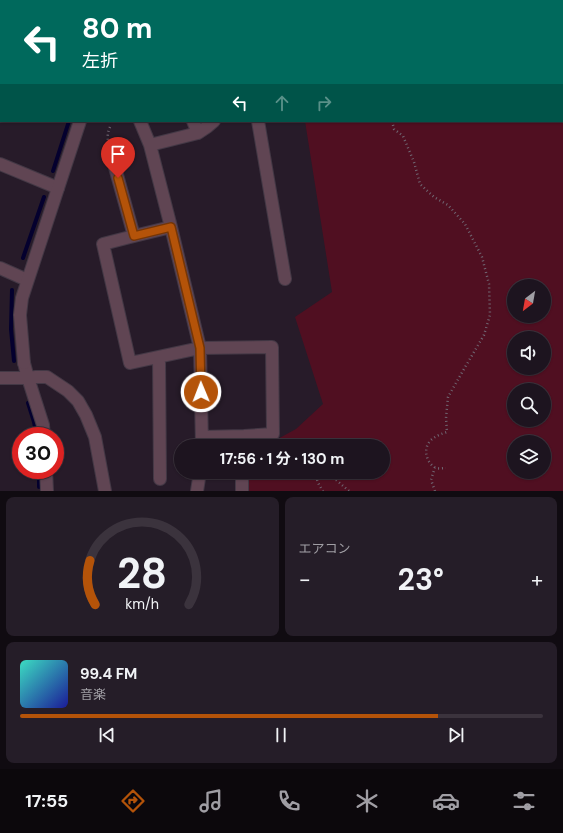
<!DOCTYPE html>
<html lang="ja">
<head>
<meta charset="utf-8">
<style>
  body { margin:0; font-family:"DM Sans","Noto Sans JP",sans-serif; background:#251d28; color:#f1f3f6; height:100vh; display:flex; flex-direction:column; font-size:15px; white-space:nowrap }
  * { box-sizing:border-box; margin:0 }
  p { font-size:13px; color:#a09ea4 }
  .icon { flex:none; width:22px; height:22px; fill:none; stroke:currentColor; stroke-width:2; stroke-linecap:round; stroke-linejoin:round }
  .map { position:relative; height:491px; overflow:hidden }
  .details { display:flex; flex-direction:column; gap:6px; padding:6px; background:#100b11; flex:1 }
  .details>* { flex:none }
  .top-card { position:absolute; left:0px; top:0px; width:563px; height:122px; box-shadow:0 1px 3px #0004,0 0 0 1px #3b333d; background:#00695c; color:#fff; overflow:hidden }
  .needle { width:26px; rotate:211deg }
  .fabs { position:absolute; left:507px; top:279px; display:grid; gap:8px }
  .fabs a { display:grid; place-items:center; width:44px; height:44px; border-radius:50%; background:#1d141f; box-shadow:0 1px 3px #0004,0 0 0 1px #3b333d; font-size:20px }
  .speed { position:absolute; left:12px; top:427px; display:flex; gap:8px; font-size:20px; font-weight:700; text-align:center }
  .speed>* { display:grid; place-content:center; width:52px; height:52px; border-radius:50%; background:#1d141f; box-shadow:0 1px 3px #0004,0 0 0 1px #3b333d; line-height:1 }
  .speed .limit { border:6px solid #d22; background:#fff; color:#111 }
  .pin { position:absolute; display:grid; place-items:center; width:34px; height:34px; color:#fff; margin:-41px -17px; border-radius:50% 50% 50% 0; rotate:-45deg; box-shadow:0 0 4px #0007 }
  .pin .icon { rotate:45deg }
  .me { position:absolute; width:44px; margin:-22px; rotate:359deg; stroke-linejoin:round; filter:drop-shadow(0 0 3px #0008) }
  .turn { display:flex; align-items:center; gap:14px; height:84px; padding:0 16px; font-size:18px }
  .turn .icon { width:52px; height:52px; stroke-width:2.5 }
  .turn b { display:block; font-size:28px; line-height:34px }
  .lanes { display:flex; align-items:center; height:38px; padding:0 16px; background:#0003; justify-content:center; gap:20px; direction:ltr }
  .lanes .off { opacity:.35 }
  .big { font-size:30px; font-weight:700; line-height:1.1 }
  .details .widget { flex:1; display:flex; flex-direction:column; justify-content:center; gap:6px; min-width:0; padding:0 14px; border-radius:8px; background:#251d28 }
  .details .dial { align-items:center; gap:0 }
  .dial svg { height:104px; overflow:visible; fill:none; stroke:#3b333d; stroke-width:7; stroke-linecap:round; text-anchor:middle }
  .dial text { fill:#f1f3f6; stroke:none }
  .song { display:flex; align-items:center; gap:12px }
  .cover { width:48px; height:48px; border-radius:6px; background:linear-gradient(135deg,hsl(170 70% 55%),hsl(240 70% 35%)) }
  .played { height:4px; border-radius:2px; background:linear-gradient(90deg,#b45309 80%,#3b333d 80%) }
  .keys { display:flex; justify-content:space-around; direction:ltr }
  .heat { display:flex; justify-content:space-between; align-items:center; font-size:22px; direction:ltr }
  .details .tiles { flex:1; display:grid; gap:6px; grid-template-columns:1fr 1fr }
  .widget:last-child { grid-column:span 2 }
  .trip { position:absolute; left:174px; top:439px; width:216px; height:40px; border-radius:20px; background:#1d141f; box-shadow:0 1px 3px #0004,0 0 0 1px #3b333d; font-weight:700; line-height:40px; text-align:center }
  .menu { display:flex; height:64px; justify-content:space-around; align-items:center; background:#0c080c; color:#a09ea4 }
  .menu .icon { width:28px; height:28px }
  .menu .current { color:#b45309 }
  .menu b { font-size:18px; color:#f1f3f6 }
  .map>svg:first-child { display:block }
  .green { fill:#500f21; fill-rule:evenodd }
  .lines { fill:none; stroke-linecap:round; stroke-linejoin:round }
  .stream { stroke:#04002e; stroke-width:4 }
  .minor-casing { stroke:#433845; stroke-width:14 }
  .tertiary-casing { stroke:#433845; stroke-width:14 }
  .path { stroke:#706672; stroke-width:2.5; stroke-dasharray:1 3; stroke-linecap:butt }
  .minor { stroke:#604553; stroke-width:12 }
  .tertiary { stroke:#604553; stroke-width:12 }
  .route-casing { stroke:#753606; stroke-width:10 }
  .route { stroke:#b45309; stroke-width:7 }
</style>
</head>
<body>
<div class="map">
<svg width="563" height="491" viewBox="0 0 563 491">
  <rect width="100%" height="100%" fill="#271b29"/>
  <path class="green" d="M259 0H563V491H249V472H383V446H265L296 429 323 404 295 317 332 292 305 121H562V1H260ZM514 286H544V316H514ZM514 338H544V368H514ZM514 390H544V420H514ZM514 442H544V472H514Z"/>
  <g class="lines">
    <path class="stream" d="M71 1V0
      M53 171 69 121
      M23 258 44 197
      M12 290 11 329 14 361
      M28 403 34 422 37 436
      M39 487V470"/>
    <g class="minor-casing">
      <path id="minor" d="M83 0V1
        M199 0 200 1
        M148 1V0
        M0 61 1 62
        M140 121 150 145 171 227 200 348 202 446
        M193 121 198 133
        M258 121 285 279
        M150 145 198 133 207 127 214 121
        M0 164 58 188
        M114 164 134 236
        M171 227 134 236 103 244 130 363 200 348 272 347 273 434 244 436 202 437
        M0 268 27 280
        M159 357 160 479
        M24 363 28 378 43 425 44 436
        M0 378H28L36 377H47L68 391 78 401 86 415 95 437 105 491
        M46 470 47 491
        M197 491 200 472
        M242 491V472"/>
    </g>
    <g class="tertiary-casing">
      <path id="tertiary" d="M24 363 20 315 22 298 80 121"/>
    </g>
    <path class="path" d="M380 0V1
      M392 121 394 129 403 136 414 162 420 184 434 197 448 205 465 224 482 257 489 284 490 315 484 335 464 369 448 397 446 418 447 432C441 434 435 436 430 441 423 449 426 463 436 468 440 469 443 468 446 468
      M110 127C106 136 108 143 111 152
      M317 472C315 479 319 485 323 491
      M327 472 349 491
      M435 491 431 480 435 467"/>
    <use href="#minor" class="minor"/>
    <use href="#tertiary" class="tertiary"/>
  </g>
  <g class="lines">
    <g class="route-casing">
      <path id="route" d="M118 178 134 236 171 227 200 348 201 392"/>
    </g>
    <use href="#route" class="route"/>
  </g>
</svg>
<div class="fabs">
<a><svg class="needle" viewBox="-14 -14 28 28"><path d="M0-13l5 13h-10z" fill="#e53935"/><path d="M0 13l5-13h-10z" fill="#a09ea4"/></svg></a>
<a><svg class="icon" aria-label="sound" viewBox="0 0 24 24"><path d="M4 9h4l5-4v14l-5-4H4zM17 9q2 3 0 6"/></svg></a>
<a><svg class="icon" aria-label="search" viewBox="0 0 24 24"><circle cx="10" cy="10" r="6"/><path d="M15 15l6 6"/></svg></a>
<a><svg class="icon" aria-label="layers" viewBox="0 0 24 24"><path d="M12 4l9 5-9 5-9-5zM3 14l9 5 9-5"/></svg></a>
</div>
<div class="speed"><div class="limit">30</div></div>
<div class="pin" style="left:118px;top:178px;background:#d93025"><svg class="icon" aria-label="arrive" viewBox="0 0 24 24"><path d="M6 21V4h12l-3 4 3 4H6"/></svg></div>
<svg class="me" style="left:201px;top:392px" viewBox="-20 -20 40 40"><circle r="17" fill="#b45309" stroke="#fff" stroke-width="3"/><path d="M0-11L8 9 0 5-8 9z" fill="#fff"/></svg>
<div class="trip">17:56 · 1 分 · 130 m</div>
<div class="top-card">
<div class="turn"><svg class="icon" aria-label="left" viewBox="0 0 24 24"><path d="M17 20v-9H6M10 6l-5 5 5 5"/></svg><div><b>80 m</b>左折</div></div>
<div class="lanes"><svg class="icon" aria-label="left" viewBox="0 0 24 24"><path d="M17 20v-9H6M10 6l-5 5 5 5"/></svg><svg class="icon off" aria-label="ahead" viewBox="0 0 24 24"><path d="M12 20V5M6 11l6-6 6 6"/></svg><svg class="icon off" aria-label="right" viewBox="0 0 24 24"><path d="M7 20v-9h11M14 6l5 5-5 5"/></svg></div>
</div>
</div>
<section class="details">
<div class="tiles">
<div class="widget dial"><svg viewBox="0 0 100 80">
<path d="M14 69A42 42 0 1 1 86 69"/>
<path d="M14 69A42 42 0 0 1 10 35" stroke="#b45309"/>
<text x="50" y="56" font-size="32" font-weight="700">28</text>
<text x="50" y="72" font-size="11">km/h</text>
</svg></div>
<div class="widget"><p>エアコン</p>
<div class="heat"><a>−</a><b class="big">23°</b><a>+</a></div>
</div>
<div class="widget">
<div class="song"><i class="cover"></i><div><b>99.4 FM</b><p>音楽</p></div></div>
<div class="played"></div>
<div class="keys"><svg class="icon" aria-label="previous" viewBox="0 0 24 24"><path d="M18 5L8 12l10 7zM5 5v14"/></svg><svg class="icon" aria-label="pause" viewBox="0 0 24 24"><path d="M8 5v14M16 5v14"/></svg><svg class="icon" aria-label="next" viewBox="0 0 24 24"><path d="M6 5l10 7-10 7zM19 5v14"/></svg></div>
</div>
</div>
</section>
<nav class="menu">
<b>17:55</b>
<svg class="icon current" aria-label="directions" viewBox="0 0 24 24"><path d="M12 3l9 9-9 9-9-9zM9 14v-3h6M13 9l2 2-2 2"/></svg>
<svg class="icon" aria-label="music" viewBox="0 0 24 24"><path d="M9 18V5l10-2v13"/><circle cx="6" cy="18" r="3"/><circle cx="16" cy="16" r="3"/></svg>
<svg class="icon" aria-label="phone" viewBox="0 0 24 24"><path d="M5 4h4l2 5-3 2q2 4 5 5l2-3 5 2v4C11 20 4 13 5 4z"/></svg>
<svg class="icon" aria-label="climate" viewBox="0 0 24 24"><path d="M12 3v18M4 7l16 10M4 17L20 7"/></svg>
<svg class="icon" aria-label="car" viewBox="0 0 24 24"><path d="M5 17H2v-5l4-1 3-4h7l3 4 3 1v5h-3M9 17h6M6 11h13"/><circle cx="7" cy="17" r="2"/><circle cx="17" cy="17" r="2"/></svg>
<svg class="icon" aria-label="filters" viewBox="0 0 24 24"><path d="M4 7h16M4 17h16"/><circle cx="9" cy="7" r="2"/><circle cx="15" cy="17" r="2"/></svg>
</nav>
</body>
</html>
